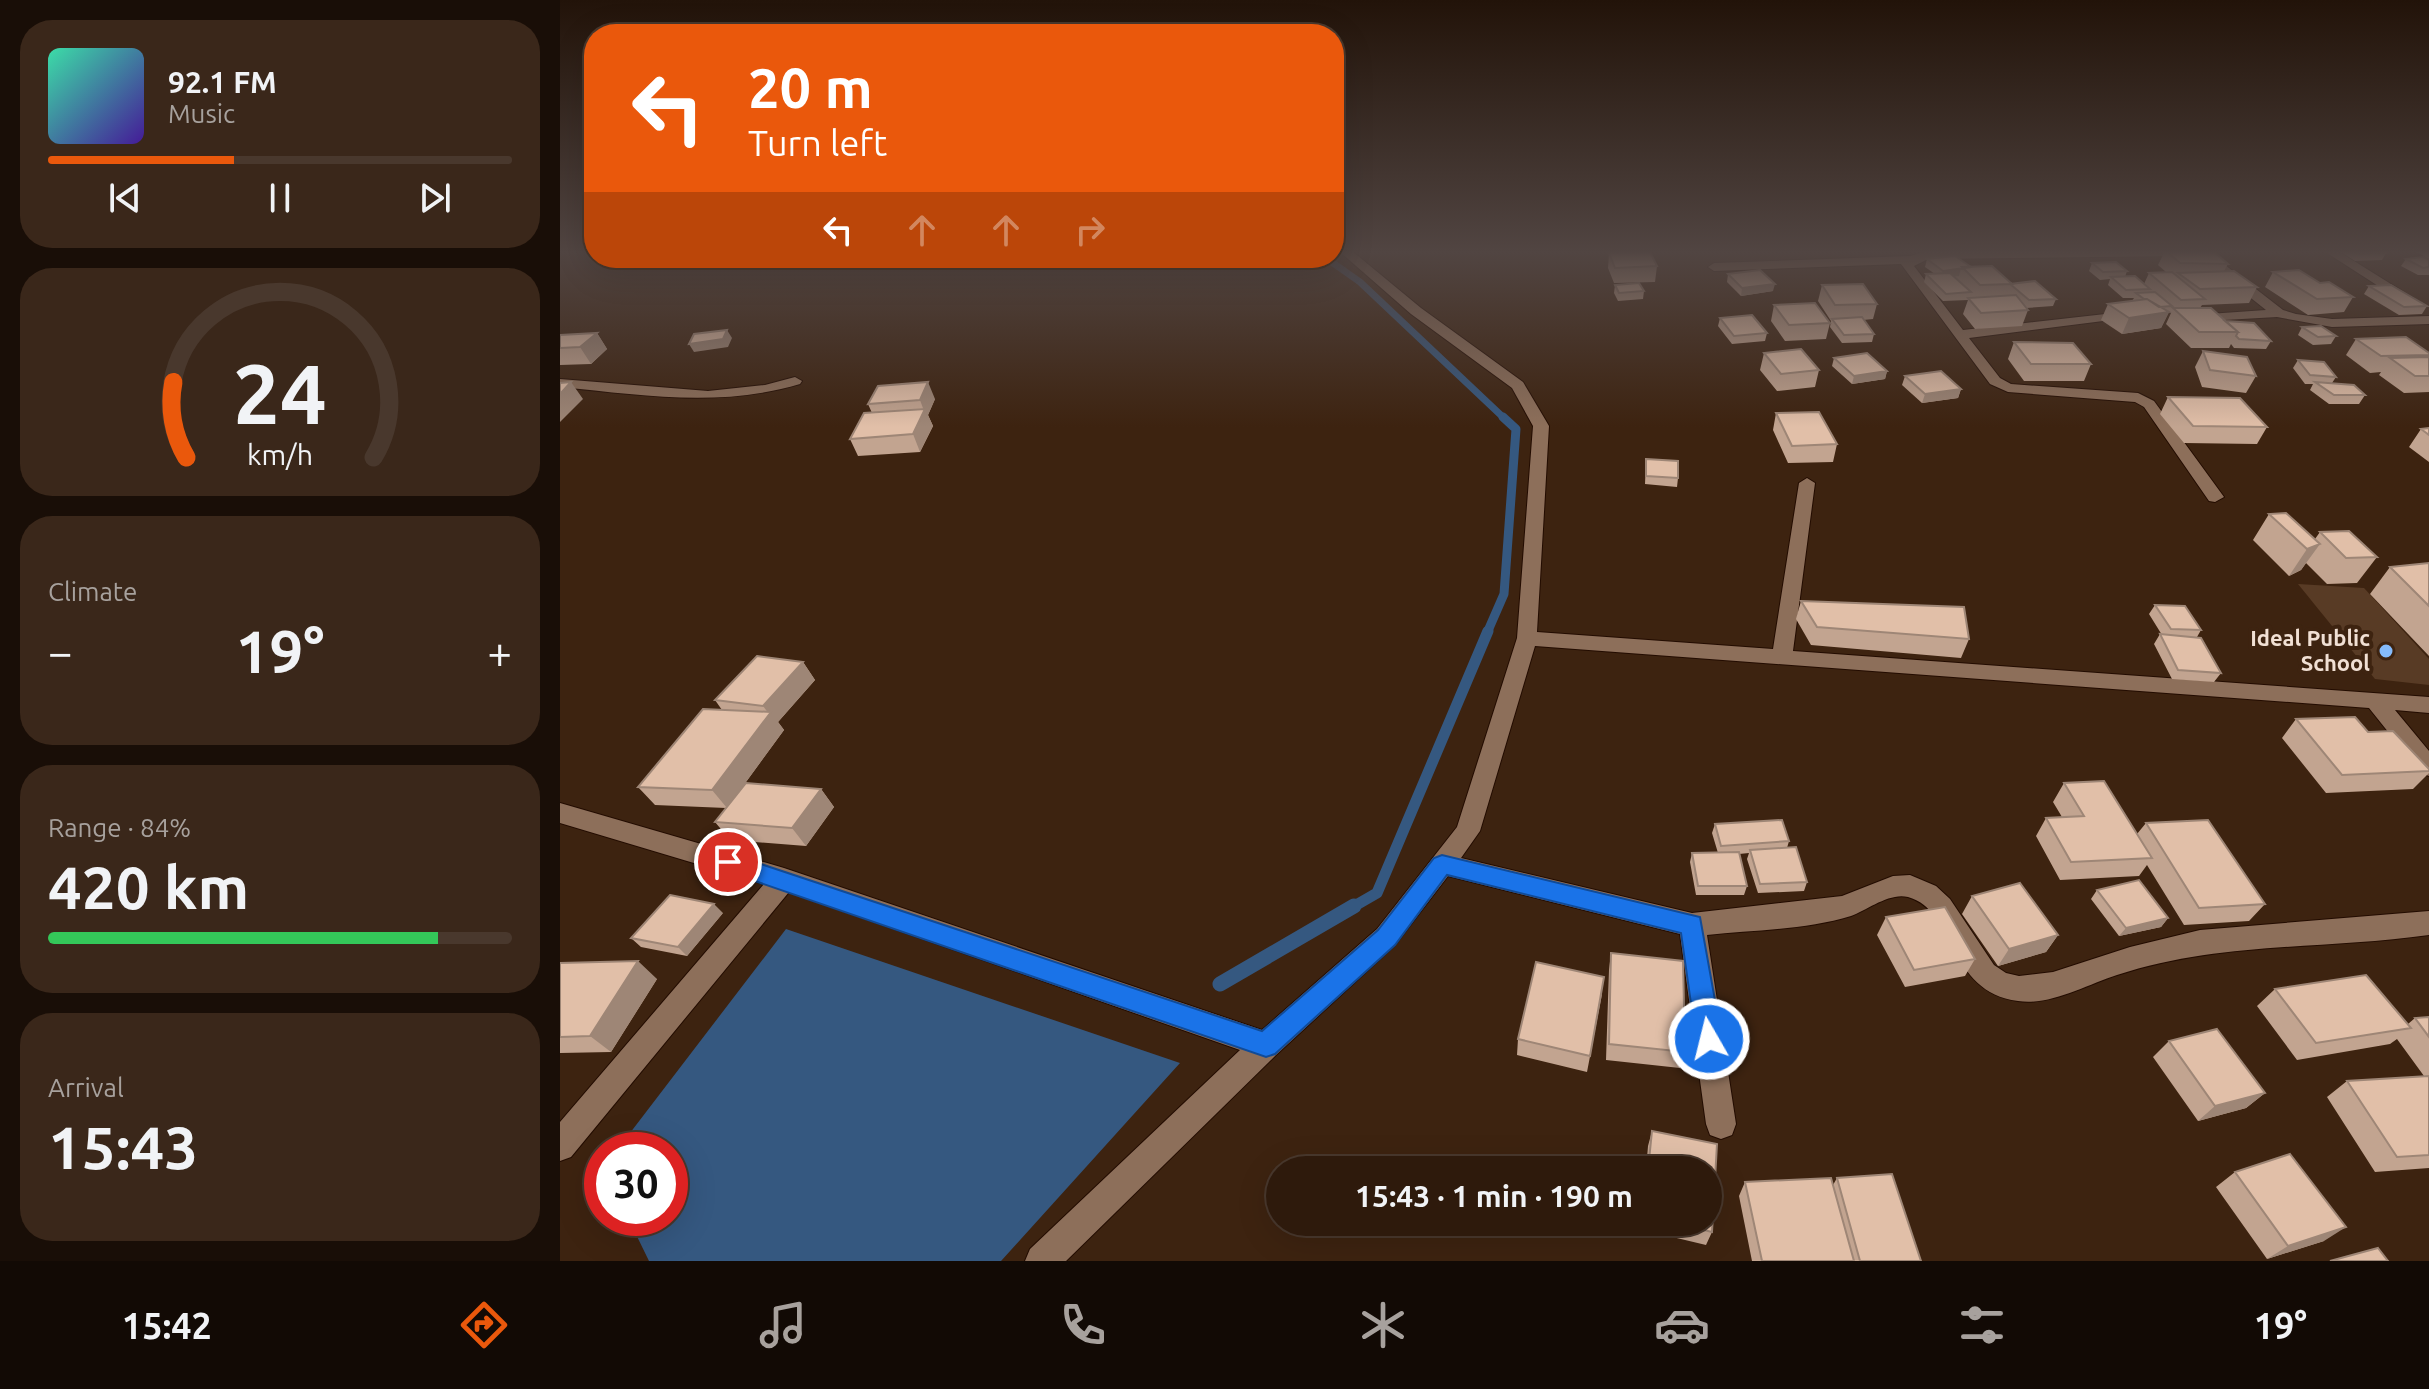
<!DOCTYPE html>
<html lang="en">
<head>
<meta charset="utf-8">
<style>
  body { margin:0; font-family:Ubuntu,sans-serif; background:#3a271a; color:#f1f3f6; height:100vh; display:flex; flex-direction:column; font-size:30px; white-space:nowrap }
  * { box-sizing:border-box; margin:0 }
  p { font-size:26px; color:#a7a19d }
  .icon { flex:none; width:44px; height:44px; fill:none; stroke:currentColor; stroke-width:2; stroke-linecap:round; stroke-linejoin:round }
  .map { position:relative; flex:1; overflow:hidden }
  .side { display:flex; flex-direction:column; gap:20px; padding:20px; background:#190e07; width:560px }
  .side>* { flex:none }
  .hud { position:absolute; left:24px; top:24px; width:760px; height:244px; border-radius:32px; box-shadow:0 8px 32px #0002,0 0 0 2px #49382d; background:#ea580c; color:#fff; overflow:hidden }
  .speed { position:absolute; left:24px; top:1132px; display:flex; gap:16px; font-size:40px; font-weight:700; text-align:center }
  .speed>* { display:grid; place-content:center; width:104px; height:104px; border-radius:50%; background:#2e1a0c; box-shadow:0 8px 32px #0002,0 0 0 2px #49382d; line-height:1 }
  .speed .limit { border:12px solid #d22; background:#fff; color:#111 }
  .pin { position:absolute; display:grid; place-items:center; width:68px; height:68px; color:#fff; margin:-34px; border:4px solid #fff; border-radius:50%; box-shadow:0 2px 8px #0007 }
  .me { position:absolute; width:88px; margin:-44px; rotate:352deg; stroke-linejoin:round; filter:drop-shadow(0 0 6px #0008) }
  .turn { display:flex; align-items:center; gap:28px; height:168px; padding:0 32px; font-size:36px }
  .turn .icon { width:104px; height:104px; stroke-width:2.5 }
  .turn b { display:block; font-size:56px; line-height:68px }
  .lanes { display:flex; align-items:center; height:76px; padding:0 32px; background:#0003; justify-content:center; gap:40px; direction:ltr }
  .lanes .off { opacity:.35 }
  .big { font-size:60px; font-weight:700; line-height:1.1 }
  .side .tile { flex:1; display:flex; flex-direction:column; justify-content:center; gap:12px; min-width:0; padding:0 28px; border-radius:32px; background:#3a271a }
  .side .dial { align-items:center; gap:0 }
  .dial svg { height:208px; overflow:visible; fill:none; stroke:#49382d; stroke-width:7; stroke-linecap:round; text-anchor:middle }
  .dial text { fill:#f1f3f6; stroke:none }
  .song { display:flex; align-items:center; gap:24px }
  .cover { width:96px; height:96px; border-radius:12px; background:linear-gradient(135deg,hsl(160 70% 55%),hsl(260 70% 35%)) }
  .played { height:8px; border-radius:4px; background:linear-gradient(90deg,#ea580c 40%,#49382d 40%) }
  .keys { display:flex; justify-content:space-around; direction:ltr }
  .heat { display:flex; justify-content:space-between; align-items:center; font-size:44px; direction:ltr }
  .charge { height:12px; border-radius:6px; background:linear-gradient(90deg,#34c759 84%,#49382d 0) }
  .trip { position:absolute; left:706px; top:1156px; width:456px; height:80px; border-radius:40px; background:#2e1a0c; box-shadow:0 8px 32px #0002,0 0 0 2px #49382d; font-weight:700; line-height:80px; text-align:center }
  .tabs { display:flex; height:128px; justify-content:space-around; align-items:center; background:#120a05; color:#a7a19d }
  .tabs .icon { width:56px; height:56px }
  .tabs .selected { color:#ea580c }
  .tabs b { font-size:36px; color:#f1f3f6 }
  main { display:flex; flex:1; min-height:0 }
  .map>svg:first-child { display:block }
  .green { fill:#583b25 }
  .water { fill:#355880 }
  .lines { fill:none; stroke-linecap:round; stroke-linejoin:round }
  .stream-far3 { stroke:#355880; stroke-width:7 }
  .stream-far2 { stroke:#355880; stroke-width:9 }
  .stream-far1 { stroke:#355880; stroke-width:11 }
  .stream { stroke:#355880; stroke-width:15 }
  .street-casing { stroke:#230c00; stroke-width:2 }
  .street { fill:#8d6f5a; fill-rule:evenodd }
  .wall { fill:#c2a490 }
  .shaded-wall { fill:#9e8676 }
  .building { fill:#e1bfa8; stroke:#9e8676; stroke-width:2 }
  .route { fill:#1a73e8; stroke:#114b97; stroke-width:2 }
  .poi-dot { fill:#85bbfb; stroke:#3d2310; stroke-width:3 }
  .labels { text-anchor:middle; stroke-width:8; stroke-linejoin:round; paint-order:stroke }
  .poi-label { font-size:22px; font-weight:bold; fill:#f1e0d4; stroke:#3d2310; text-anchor:end }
</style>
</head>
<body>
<main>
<section class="side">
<div class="tile">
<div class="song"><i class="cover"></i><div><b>92.1 FM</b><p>Music</p></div></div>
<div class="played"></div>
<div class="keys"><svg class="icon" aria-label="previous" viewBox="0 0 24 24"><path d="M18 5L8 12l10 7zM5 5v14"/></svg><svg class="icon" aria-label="pause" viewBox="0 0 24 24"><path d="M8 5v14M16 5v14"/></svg><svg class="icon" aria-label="next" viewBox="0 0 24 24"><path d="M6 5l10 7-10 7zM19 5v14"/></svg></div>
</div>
<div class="tile dial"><svg viewBox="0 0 100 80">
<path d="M14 69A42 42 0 1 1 86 69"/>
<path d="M14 69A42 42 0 0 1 9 40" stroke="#ea580c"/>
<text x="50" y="56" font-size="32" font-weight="700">24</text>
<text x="50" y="72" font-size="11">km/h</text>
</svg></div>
<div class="tile"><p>Climate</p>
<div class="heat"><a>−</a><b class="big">19°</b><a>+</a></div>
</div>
<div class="tile"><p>Range · 84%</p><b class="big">420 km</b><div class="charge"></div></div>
<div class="tile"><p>Arrival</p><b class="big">15:43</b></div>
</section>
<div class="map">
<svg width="1869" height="1261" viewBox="0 0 1869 1261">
  <rect width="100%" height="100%" fill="#3d2310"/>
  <path class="green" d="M1738 584 1804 588 1869 659V685L1815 679Z"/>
  <path class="water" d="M226 929 620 1063 441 1261H89L68 1218H110V1150H57Z"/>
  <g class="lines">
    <path class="stream-far3" d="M766 258 800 282 945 419"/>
    <path class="stream-far2" d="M927 633 944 594 956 429 943 417"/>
    <path class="stream-far1" d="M791 908 817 893 928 631"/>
    <path class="stream" d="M660 984 794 906"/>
    <g class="street-casing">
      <path id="street" d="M779 251H792L861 308 963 382 989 426 977 632 1213 649 1239 483 1247 478 1255 483 1233 651 1869 697V713L1835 710 1869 751V776L1861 773 1809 708 975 646 920 831 901 858 1132 913 1282 896 1333 876 1350 875 1376 886 1390 899 1434 965 1446 973 1459 976 1493 972 1570 947 1640 930 1869 911V935C1763 950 1661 941 1557 975 1526 985 1490 1006 1458 1001 1387 992 1396 910 1348 897 1330 892 1307 910 1291 916 1246 930 1193 930 1147 935L1176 1124 1172 1135 1161 1139 1150 1135 1146 1124 1120 934 888 876 835 945 716 1055 506 1261H465L470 1249 680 1050 229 892 11 1157 0 1161V1122L204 884 0 823V803L224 868 702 1030 817 929 897 827 957 638 973 426 952 388 851 314Z
        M1368 251H1629L1656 258 1723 310 1736 314 1772 319 1869 316V324L1772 327 1717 317 1629 322 1627 319 1634 315 1706 310 1648 264 1619 256 1368 259 1354 266 1403 330 1572 311V317L1567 318 1409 338 1440 378 1451 384 1578 393 1594 401 1664 497 1655 502 1649 501 1584 407 1575 402 1448 392 1430 384 1341 264 1154 271 1148 267 1154 263 1350 256Z
        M1764 251H1778L1855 299 1843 302Z
        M235 377 242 381 240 384C159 408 82 395 0 387V379L148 391 205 385Z"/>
    </g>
    <use href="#street" class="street"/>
  </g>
  <path class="wall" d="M1605 251H1665L1654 252 1668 264 1664 271 1697 287 1689 303 1642 305 1640 308 1665 321 1711 341 1706 349 1674 348 1671 344 1669 348H1631L1606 324 1611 313 1609 312 1601 328 1562 334 1541 320 1548 304 1572 301 1574 298H1563L1548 285 1550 279 1540 280 1529 271 1532 263 1567 271 1565 277 1584 284 1589 273 1606 272 1598 265Z
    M1779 251H1823L1826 253 1822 260 1795 261Z
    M1855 251H1869V259Z
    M1049 253 1097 266 1095 282 1054 283 1048 268Z
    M1367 259 1411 267 1451 283 1496 299 1493 306 1466 308 1468 310 1462 326 1415 329 1403 314 1408 300 1383 301 1364 282 1366 274H1375L1365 267Z
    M1846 259 1869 260V275H1858L1841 266Z
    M1713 272 1793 297 1784 312 1748 315 1705 287Z
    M1168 274 1213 291 1181 296 1167 282Z
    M1055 285 1084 291 1083 299 1058 301 1054 293Z
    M1262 285 1317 304 1313 319 1303 320 1314 334 1312 342 1282 343 1270 327 1271 321 1258 301Z
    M1809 286 1867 306 1862 314 1839 315 1804 294Z
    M1214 305 1270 323 1266 339 1225 341 1211 321Z
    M1160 318 1207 333 1205 341 1172 344 1158 326Z
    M1742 327 1776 336 1771 344 1753 345 1738 335Z
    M37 333 47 349 31 364 0 365V335Z
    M1796 339 1869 353V392L1844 393 1819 375 1821 372 1810 373 1786 355Z
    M1454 342 1531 364 1524 381H1464L1448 359Z
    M1643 351 1696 376 1686 393 1642 387 1635 367Z
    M1204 353 1259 370 1255 387 1217 391 1200 370Z
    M1274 358 1327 371 1325 379 1292 384 1272 366Z
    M1738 360 1776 377 1772 383 1805 395 1799 404H1769L1750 390 1753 384H1745L1733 368Z
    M1345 376 1401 389 1398 398 1362 403 1342 385Z
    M1608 397 1707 427 1697 444 1624 443 1600 414Z
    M375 399 368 415 373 426 360 452 298 456 290 439 312 413 308 404Z
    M1216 413 1277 444 1273 462 1228 463 1213 430Z
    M1869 428V462L1849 447 1861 429Z
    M1086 459 1118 478 1117 487 1085 484Z
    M1709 514 1755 539 1760 532 1817 557 1797 583 1767 584 1746 563 1741 570 1729 576 1693 540Z
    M1869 563V656L1810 594 1830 567Z
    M1241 601 1409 639 1401 658 1251 645 1236 619Z
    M1595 605 1641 630 1637 637 1661 673 1654 682 1612 679 1594 644 1600 634 1602 635 1589 614Z
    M243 662 255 680 218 722 224 730 175 797 261 789 274 807 246 846 170 840 155 822 166 808 95 805 78 787 162 710 155 700Z
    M1736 719 1808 732 1869 769V773L1853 789 1766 793 1722 738Z
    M1504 783 1577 834 1586 823 1705 904 1689 921 1624 925 1587 865 1579 876 1500 880 1476 836 1486 818 1502 817 1493 802Z
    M1155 824 1229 841 1227 848 1247 882 1244 891 1198 893 1187 859 1189 853 1179 854 1187 886 1184 895H1136L1130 862 1132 853H1158L1152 833Z
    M1537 890 1608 918 1601 927 1559 936 1531 899Z
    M1412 896 1498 935 1486 952 1438 966 1402 914Z
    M163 913 127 956 81 947 71 938Z
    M1326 917 1415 959 1405 976 1345 987 1317 935Z
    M1051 953 1125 1052 1120 1068 1046 1060 1049 970Z
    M0 963 97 979 51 1052 0 1053Z
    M1715 989 1848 1024 1855 1018 1869 1017V1168L1815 1172 1767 1097 1787 1081 1864 1076 1837 1039 1830 1044 1737 1060 1697 1006Z
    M1042 994 1027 1072 957 1055 958 1039Z
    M1609 1041 1705 1093 1686 1108 1638 1121 1593 1057Z
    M1092 1131 1157 1144 1152 1232 1146 1245 1079 1229 1080 1222H1148V1170H1086L1088 1146Z
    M1675 1172 1764 1241 1707 1259 1656 1187Z
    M1277 1178 1361 1261H1192L1179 1196 1185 1182 1273 1185Z"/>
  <path class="shaded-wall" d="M1401 268 1399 276 1381 278 1383 271Z
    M1215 284 1213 291 1181 296 1182 288Z
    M1609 312 1601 328 1562 334 1569 318Z
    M167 330 172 338 168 347 134 352 129 344Z
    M37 333 47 349 31 364 20 347Z
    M1327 371 1325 379 1292 384 1294 376Z
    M11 382 23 399 0 422V394Z
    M368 382 375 399 368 415 373 426 360 452 353 434 364 411 360 400Z
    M1401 389 1398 398 1362 403 1365 394Z
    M1760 544 1741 570 1729 576 1747 549Z
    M243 662 255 680 218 722 224 730 167 808 152 790 209 714 203 706Z
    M261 789 274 807 246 846 232 828Z
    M154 904 163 913 127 956 118 947Z
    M1608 918 1601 927 1559 936 1566 928Z
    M1498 935 1486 952 1438 966 1449 949Z
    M78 961 97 979 51 1052 30 1036Z
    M1705 1093 1686 1108 1638 1121 1655 1106Z
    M1786 1227 1764 1241 1707 1259 1728 1246Z"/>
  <path class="building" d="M1606 251H1653L1668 264 1620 263Z
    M1795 251H1823L1826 253 1799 254Z
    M1090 252 1097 266 1055 268 1049 253Z
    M1395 256 1411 267 1383 271 1367 259Z
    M1863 257 1869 260V267L1863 268 1846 259Z
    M1556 262 1567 271 1543 272 1532 263Z
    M1432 266 1452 284 1420 285 1402 267Z
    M1200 270 1215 284 1182 288 1168 274Z
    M1739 270 1760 283 1769 282 1793 297 1757 299 1713 272Z
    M1674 271 1697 287 1640 289 1618 273Z
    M1612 272 1645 299 1621 300 1589 273Z
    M1390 273 1411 292 1386 294 1366 274Z
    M1575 276 1590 289 1566 290 1551 277Z
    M1475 281 1496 299 1469 300 1450 284Z
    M1079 283 1084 291 1059 293 1055 285Z
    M1303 284 1317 304 1275 305 1262 285Z
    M1831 285 1867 306 1844 307 1809 286Z
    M1595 292 1612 306 1599 307 1587 299H1584L1576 293Z
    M1456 295 1468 310 1421 313 1408 298Z
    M1587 299 1609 312 1569 318 1548 304Z
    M1255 303 1270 323 1229 325 1214 305Z
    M1613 308H1651L1678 332H1639Z
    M1192 315 1207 333 1174 336 1160 318Z
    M1302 317 1314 334 1284 335 1272 319Z
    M1665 321 1694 323 1711 341 1679 339 1676 336 1678 332Z
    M1761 326 1776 336 1758 337 1742 327Z
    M167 330 163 339 129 344 134 334Z
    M37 333 20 347 0 348V335Z
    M1846 337 1869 353V355L1821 356 1796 339Z
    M1454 342 1513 343 1531 364H1471Z
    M1241 349 1259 370 1221 374 1204 353Z
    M1643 351 1687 357 1696 376 1650 370Z
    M1307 353 1327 371 1294 376 1274 358Z
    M1869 357V376H1855L1830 358Z
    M1738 360 1764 362 1776 377 1750 375Z
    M1381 371 1401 389 1365 394 1345 376Z
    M11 382 0 394V383Z
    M368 382 360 400 308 404 318 386Z
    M1755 382 1794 385 1805 395H1774Z
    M1608 397 1680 398 1707 427 1633 426Z
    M365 409 353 434 290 439 304 413Z
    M1259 412 1277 444 1232 446 1216 413Z
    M1869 428V435L1861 429Z
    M1086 459 1118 461V478L1086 476Z
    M1726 513 1760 544 1747 549 1709 514Z
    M1789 531 1817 557 1786 558 1760 532Z
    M1869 563V606L1830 567Z
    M1241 601 1404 607 1409 639 1257 627Z
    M1595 605 1625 606 1641 630 1611 629Z
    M1600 634 1641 638 1661 673 1618 670Z
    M197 656 243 662 203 706 155 700Z
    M143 709 211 712 152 790 78 787Z
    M1795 717 1808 732 1833 731 1869 769V771L1782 775 1736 719Z
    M1544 781 1592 858 1511 862 1486 818 1524 816 1504 783Z
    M186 783 261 789 232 828 155 822Z
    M1222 820 1229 841 1161 846 1155 824Z
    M1648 820 1705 904 1639 908 1586 823Z
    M1236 847 1247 882 1200 884 1190 850Z
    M1179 852 1187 886H1138L1132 853Z
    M1579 880 1608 918 1566 928 1537 890Z
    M1460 883 1498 935 1449 949 1412 896Z
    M110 895 154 904 118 947 71 938Z
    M1385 907 1415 959 1354 970 1326 917Z
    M1051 953 1123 961 1125 1052 1049 1044Z
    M78 961 30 1036 0 1037V963Z
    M976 962 1044 977 1030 1056 958 1039Z
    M1806 975 1851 1028 1756 1043 1715 989Z
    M1869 1017V1037L1855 1018Z
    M1657 1029 1705 1093 1655 1106 1609 1041Z
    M1869 1076V1155L1837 1157 1787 1081Z
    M1092 1131 1157 1144 1152 1232 1111 1222H1148V1170H1088Z
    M1730 1154 1786 1227 1728 1246 1675 1172Z
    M1332 1174 1361 1261H1300L1277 1178Z
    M1271 1178 1294 1261H1202L1185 1182Z
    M1818 1248 1828 1261H1770Z"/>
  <linearGradient id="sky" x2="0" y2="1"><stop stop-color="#221309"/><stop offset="0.59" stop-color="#514542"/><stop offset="1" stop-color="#514542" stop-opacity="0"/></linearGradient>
  <rect width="1869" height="427" fill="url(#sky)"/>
  <path class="route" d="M168 853 702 1031 818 930 874 858 882 855 1140 917 1162 1039 1158 1047 1149 1051 1139 1047 1136 1039 1121 933 887 875 835 945 715 1054 706 1057 160 869 157 862 160 856Z"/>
  <circle class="poi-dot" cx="1826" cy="651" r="8"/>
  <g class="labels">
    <g class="poi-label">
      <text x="1810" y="646">Ideal Public<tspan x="1810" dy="25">School</tspan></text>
    </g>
  </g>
</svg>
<div class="speed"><div class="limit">30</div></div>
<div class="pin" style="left:168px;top:862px;background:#d93025"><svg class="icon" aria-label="arrive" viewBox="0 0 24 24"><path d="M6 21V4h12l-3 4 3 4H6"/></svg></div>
<svg class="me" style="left:1149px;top:1039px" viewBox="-20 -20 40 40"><circle r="17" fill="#1a73e8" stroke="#fff" stroke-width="3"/><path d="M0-11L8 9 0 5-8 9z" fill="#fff"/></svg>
<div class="trip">15:43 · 1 min · 190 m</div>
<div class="hud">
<div class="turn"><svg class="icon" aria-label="left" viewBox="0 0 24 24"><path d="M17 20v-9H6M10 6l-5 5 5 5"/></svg><div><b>20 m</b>Turn left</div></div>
<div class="lanes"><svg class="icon" aria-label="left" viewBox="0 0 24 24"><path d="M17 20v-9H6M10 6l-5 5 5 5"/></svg><svg class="icon off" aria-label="ahead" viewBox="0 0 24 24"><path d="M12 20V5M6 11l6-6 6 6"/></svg><svg class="icon off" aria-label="ahead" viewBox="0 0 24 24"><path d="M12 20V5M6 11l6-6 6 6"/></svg><svg class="icon off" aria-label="right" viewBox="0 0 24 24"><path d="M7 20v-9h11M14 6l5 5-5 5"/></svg></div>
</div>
</div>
</main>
<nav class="tabs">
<b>15:42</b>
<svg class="icon selected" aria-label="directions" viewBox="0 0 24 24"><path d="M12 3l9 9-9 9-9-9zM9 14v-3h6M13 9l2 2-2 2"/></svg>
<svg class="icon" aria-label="music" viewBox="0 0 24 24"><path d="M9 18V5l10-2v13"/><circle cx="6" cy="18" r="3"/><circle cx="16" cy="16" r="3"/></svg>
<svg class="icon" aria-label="phone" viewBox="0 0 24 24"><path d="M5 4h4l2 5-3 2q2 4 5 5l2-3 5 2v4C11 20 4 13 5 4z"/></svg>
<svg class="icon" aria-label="climate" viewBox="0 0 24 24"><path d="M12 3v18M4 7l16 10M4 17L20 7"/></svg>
<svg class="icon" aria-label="car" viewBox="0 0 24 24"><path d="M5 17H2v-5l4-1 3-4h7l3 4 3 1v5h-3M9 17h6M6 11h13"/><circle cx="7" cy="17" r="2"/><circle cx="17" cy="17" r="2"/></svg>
<svg class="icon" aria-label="filters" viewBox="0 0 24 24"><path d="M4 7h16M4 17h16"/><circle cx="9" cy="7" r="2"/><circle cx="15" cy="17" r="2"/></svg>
<b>19°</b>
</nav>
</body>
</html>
